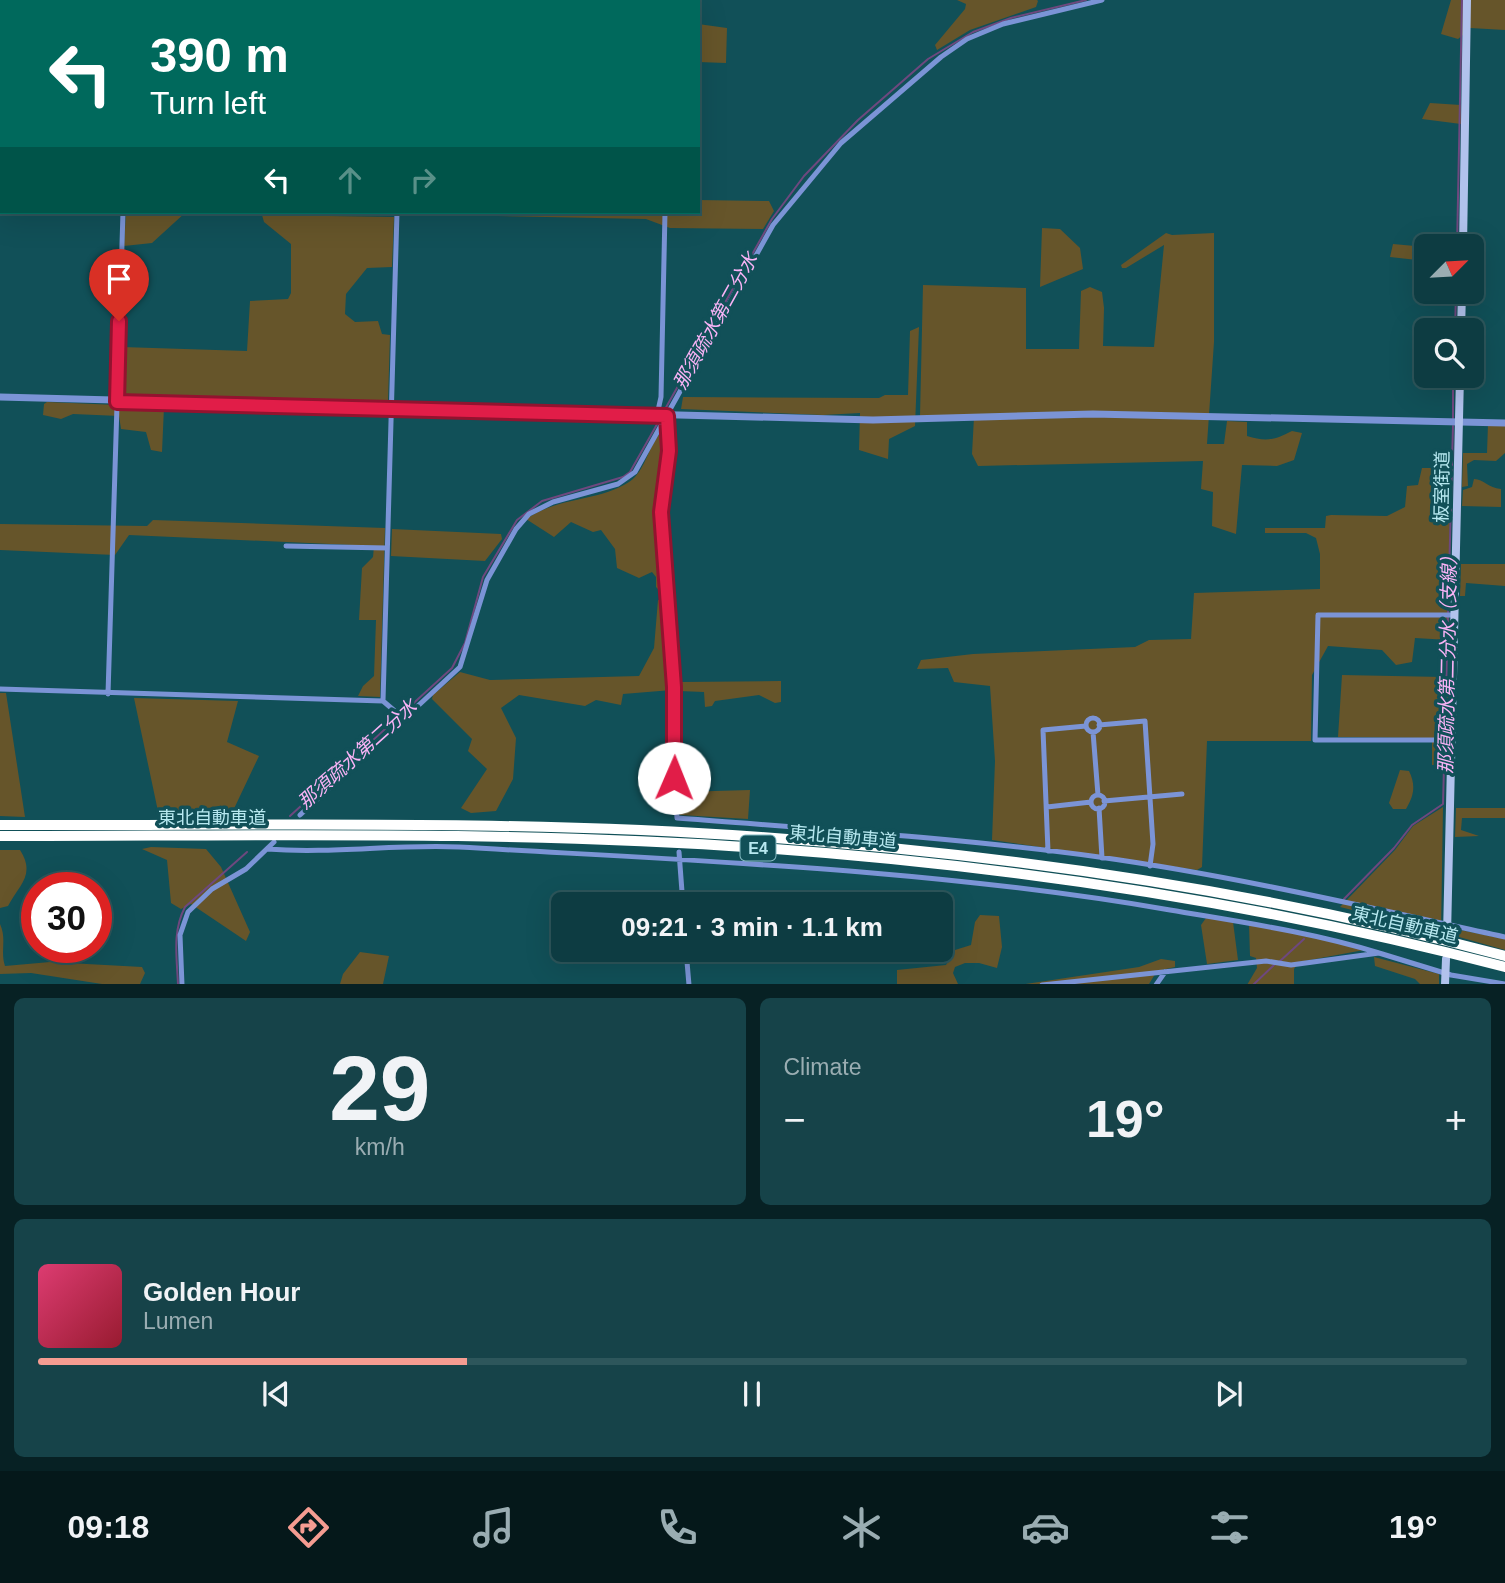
<!DOCTYPE html>
<html lang="en">
<head>
<meta charset="utf-8">
<style>
  body { margin:0; font-family:Helvetica,"Noto Sans JP",sans-serif; background:#164349; color:#f1f3f6; height:100vh; display:flex; flex-direction:column; font-size:26px; white-space:nowrap }
  * { box-sizing:border-box; margin:0 }
  p { font-size:23px; color:#9aadb2 }
  .icon { flex:none; width:38px; height:38px; fill:none; stroke:currentColor; stroke-width:2; stroke-linecap:round; stroke-linejoin:round }
  .map { position:relative; height:984px; overflow:hidden }
  .panel { display:flex; flex-direction:column; gap:14px; padding:14px; background:#072124; flex:1 }
  .panel>* { flex:none }
  .guide { position:absolute; left:0px; top:0px; width:700px; height:214px; box-shadow:0 7px 28px #0002,0 0 0 2px #2d565b; background:#00695c; color:#fff; overflow:hidden }
  .needle { width:46px; rotate:66deg }
  .buttons { position:absolute; left:1414px; top:234px; display:grid; gap:14px }
  .buttons a { display:grid; place-items:center; width:70px; height:70px; border-radius:10px; background:#0d3c42; box-shadow:0 7px 28px #0002,0 0 0 2px #2d565b; font-size:35px }
  .speed { position:absolute; left:21px; top:872px; display:flex; gap:14px; font-size:35px; font-weight:700; text-align:center }
  .speed>* { display:grid; place-content:center; width:91px; height:91px; border-radius:50%; background:#0d3c42; box-shadow:0 7px 28px #0002,0 0 0 2px #2d565b; line-height:1 }
  .speed .limit { border:10px solid #d22; background:#fff; color:#111 }
  .pin { position:absolute; display:grid; place-items:center; width:60px; height:60px; color:#fff; margin:-72px -30px; border-radius:50% 50% 50% 0; rotate:-45deg; box-shadow:0 0 7px #0007 }
  .pin .icon { rotate:45deg }
  .me { position:absolute; width:77px; margin:-38px; rotate:1deg; stroke-linejoin:round; filter:drop-shadow(0 0 5px #0008) }
  .turn { display:flex; align-items:center; gap:24px; height:147px; padding:0 35px; font-size:32px }
  .turn .icon { width:91px; height:91px; stroke-width:2.5 }
  .turn b { display:block; font-size:49px; line-height:60px }
  .lanes { display:flex; align-items:center; height:66px; padding:0 35px; background:#0003; justify-content:center; gap:35px; direction:ltr }
  .lanes .off { opacity:.35 }
  .big { font-size:52px; font-weight:800; line-height:1.1 }
  .panel .widget { flex:1; display:flex; flex-direction:column; justify-content:center; gap:10px; min-width:0; padding:0 24px; border-radius:10px; background:#164349 }
  .panel .dial { align-items:center; gap:0 }
  .dial b { font-size:91px; line-height:1 }
  .song { display:flex; align-items:center; gap:21px }
  .cover { width:84px; height:84px; border-radius:10px; background:linear-gradient(135deg,hsl(340 70% 55%),hsl(350 70% 35%)) }
  .played { height:7px; border-radius:4px; background:linear-gradient(90deg,#f59c91 30%,#2d565b 30%) }
  .keys { display:flex; justify-content:space-around; direction:ltr }
  .heat { display:flex; justify-content:space-between; align-items:center; font-size:38px; direction:ltr }
  .panel .tiles { flex:1; display:grid; gap:14px; grid-template-columns:1fr 1fr }
  .widget:last-child { grid-column:span 2 }
  .trip { position:absolute; left:551px; top:892px; width:402px; height:70px; border-radius:10px; background:#0d3c42; box-shadow:0 7px 28px #0002,0 0 0 2px #2d565b; font-weight:800; line-height:70px; text-align:center }
  .menu { display:flex; height:112px; justify-content:space-around; align-items:center; background:#05181a; color:#9aadb2 }
  .menu .icon { width:49px; height:49px }
  .menu .on { color:#f59c91 }
  .menu b { font-size:32px; color:#f1f3f6 }
  .map>svg:first-child { display:block }
  .green { fill:#66552a }
  .lines { fill:none; stroke-linecap:round; stroke-linejoin:round }
  .stream { stroke:#6e487f; stroke-width:2 }
  .minor { stroke:#7b94d6; stroke-width:5 }
  .tertiary { stroke:#7b94d6; stroke-width:7 }
  .secondary { stroke:#b1c2ec; stroke-width:8 }
  .motorway { stroke:#fff; stroke-width:10 }
  .route-casing { stroke:#92132f; stroke-width:18 }
  .route { stroke:#e11d48; stroke-width:12 }
  .labels { text-anchor:middle; stroke-width:7; stroke-linejoin:round; paint-order:stroke }
  .shield { fill:#115058; stroke:#85bac2; stroke-width:2 }
  .shield-label { font-size:16px; font-weight:bold; fill:#b7e8f0 }
  .street-label { font-size:18px; fill:#b7e8f0; stroke:#115058 }
  .water-label { font-size:19px; font-style:italic; fill:#f9b3f6; stroke:#115058 }
</style>
</head>
<body>
<div class="map">
<svg width="1505" height="985" viewBox="0 0 1505 985">
  <rect width="100%" height="100%" fill="#115058"/>
  <path class="green" d="M957 0H1037L1038 1 1036 7 970 30 937 50 935 45 965 9 966 4Z
    M1451 0H1464L1463 35 1458 39 1441 34Z
    M1470 0H1505V30L1470 28Z
    M698 24 727 28 726 63 698 62Z
    M1430 103 1461 105V124L1422 119Z
    M698 200 769 201 774 211 763 229 670 228 646 219 392 214V212H698Z
    M126 212H186L152 243 124 246Z
    M262 215 394 217 392 267 367 268 346 294 345 314 355 322 378 321 382 334 390 335 388 402 384 406 120 400 122 347 247 351 250 301 288 299 291 293V244L264 222Z
    M1042 228 1060 229 1080 248 1083 269 1040 287Z
    M1166 233 1172 235 1214 233V342L1207 444H1224L1227 421 1247 422V436C1266 442 1275 440 1292 431L1302 433 1294 460 1277 466 1242 465 1236 534 1212 526 1213 492 1201 489 1203 461 978 466 972 454 974 417 920 416 923 285 1026 288V349H1079L1081 291 1090 287 1102 292 1104 308 1103 346 1154 347 1164 245 1126 268H1122L1121 265Z
    M1393 244 1426 247V261L1390 257Z
    M919 327 915 426 889 439 888 459 859 450 860 413 823 415 681 409 683 397 879 398 885 395H908L910 331Z
    M47 402 164 407 162 452 151 450 146 432 121 429 119 416 73 414 61 419 43 415 44 404Z
    M1488 424 1505 425V453L1496 461 1474 460 1467 464 1468 486 1462 487 1463 453H1487Z
    M666 428 667 451 659 514 665 589 661 592 656 587V577L652 572 639 578 617 568 615 549 601 530 593 532 571 522 554 537 526 519C561 496 597 502 629 482 647 471 649 439 666 428Z
    M1422 468H1450L1449 640 1415 638 1412 662 1396 665 1382 650 1328 646 1312 675 1311 741H1207L1202 867 1197 870 992 840 995 761 990 686 954 682 948 668 917 669 921 660 973 654 1135 647 1149 640 1191 639 1194 593 1320 589V554L1316 538 1306 533H1265V528H1325L1326 516 1331 515 1387 516 1405 507 1407 486 1418 485Z
    M1474 479C1484 479 1488 488 1501 489V507L1462 506 1463 490 1472 487Z
    M153 520 385 528 380 697 358 696 363 686 374 676 376 620H359L362 568 373 557 374 546 129 535 115 555 0 550V524L147 526Z
    M392 529 501 534 502 539 485 561 391 556Z
    M1461 564H1505V586L1466 583 1465 596H1460Z
    M658 600 665 601 672 690 623 694 621 705 596 700 585 706 519 695 501 708 516 738 513 779 496 811 471 813 461 808 487 769 468 751 472 739 432 699 433 695 460 672 490 680 639 676 654 648Z
    M1342 675 1443 677 1449 683 1447 760 1442 765H1432V738L1338 737Z
    M781 681V702L775 703 759 695 715 701 712 706 705 707 704 692 679 691 680 682Z
    M0 693H6L25 817 0 816Z
    M134 698 238 701 227 742 259 756 231 815 159 816Z
    M1400 770 1409 771C1416 785 1414 796 1406 809H1393L1389 803Z
    M750 790 748 819 680 815 679 792Z
    M1443 807 1441 932 1340 907 1395 850 1413 826Z
    M1456 808H1505V818H1462L1461 830 1479 836 1455 837Z
    M151 847 206 849 221 867 250 932 246 941 191 904 181 909 171 903 167 860 142 849Z
    M0 850H20C36 875 19 885 8 906L0 908Z
    M980 915 999 916 1002 947 997 968 979 963H965L955 967 953 973 958 984H897V970L946 965 955 950 971 945 975 922Z
    M1206 918 1233 922 1238 960 1207 964 1201 925Z
    M0 924C7 939 0 952 5 966L50 962 142 967 145 973 140 984H102L31 973 0 974Z
    M1249 924 1318 937 1364 950 1299 962 1294 969V984L1247 985 1257 968 1256 958 1250 956Z
    M1455 929 1505 939V950L1452 935Z
    M360 952 389 956 383 984H340L343 974Z
    M1374 957 1439 974V984H1420L1415 979 1375 966Z
    M1161 959 1175 961V967L1157 971 1149 984 1019 985 1139 967Z"/>
  <g class="lines">
    <path class="stream" d="M1457 247 1462 0
      M1455 331 1456 292
      M664 411 772 219 804 176 858 120 928 59 973 32 1011 18 1086 0
      M1453 421V376
      M290 816 452 668 465 643 483 577 517 520 542 501 623 477 630 472 660 419
      M1344 899 1394 848 1412 825 1443 804 1453 426
      M1279 962 1304 939
      M178 985C177 957 172 932 185 907L247 852
      M1253 985 1274 965"/>
    <path class="minor" d="M669 0V2
      M129 2V0
      M403 2V0
      M657 415 661 397 665 212
      M667 416 669 451 661 512 674 686V778L677 818C818 829 959 838 1099 857 1235 876 1371 908 1505 937
      M286 546 387 548
      M0 689 383 701 403 718
      M108 694 123 212
      M383 701 397 212
      M1086 725a7 7 0 1 1 14 0a7 7 0 1 1-14 0Z
      M1099 725 1145 721 1153 844 1150 866
      M1093 732 1098 795
      M1453 740H1315L1318 615H1455
      M1091 802a7 7 0 1 1 14 0a7 7 0 1 1-14 0Z
      M1104 801 1182 794
      M1047 807 1091 802
      M1099 808 1102 858
      M300 815 460 667 487 580 516 529 529 514 553 502 618 484 635 472 773 225 841 143 941 57 967 39 1003 24 1102 0
      M267 849C331 854 395 844 459 847 697 861 934 869 1170 910 1240 922 1312 932 1379 953
      M1048 851 1043 730 1086 726
      M679 852 683 905
      M686 950 689 985
      M182 985 180 935 188 912 212 889 246 869 274 842
      M1042 985 1266 961 1291 965 1379 953 1451 975 1505 984
      M1156 985 1165 972"/>
    <path class="tertiary" d="M0 397 873 420 1093 414 1505 423"/>
    <path class="secondary" d="M1463 247 1467 0
      M1461 331 1462 292
      M1447 935 1460 376
      M1445 985 1446 959"/>
    <path class="motorway" d="M0 825C254 826 508 819 761 837 1012 855 1262 891 1505 956
      M0 836C254 836 508 830 762 848 1013 866 1261 903 1505 967"/>
  </g>
  <g class="lines">
    <g class="route-casing">
      <path id="route" d="M119 321 117 402 667 416 669 451 661 512 674 687V778"/>
    </g>
    <use href="#route" class="route"/>
  </g>
  <g class="labels">
    <rect class="shield" x="740.5" y="835.5" width="35" height="25" rx="5"/>
    <g class="shield-label">
      <text x="758" y="854">E4</text>
    </g>
    <g class="street-label">
      <text transform="translate(1442 487) rotate(-89)" y="6">板室街道</text>
      <text x="212" y="824">東北自動車道</text>
      <text transform="translate(843 837) rotate(5)" y="6">東北自動車道</text>
      <text transform="translate(1405 925) rotate(13)" y="6">東北自動車道</text>
    </g>
    <g class="water-label">
      <text transform="translate(715 321) rotate(-61)" y="7">那須疏水第二分水</text>
      <text transform="translate(1447 660) rotate(-89)" y="7">那須疏水第二分水（支線）</text>
      <text transform="translate(357 754) rotate(-42)" y="7">那須疏水第二分水</text>
    </g>
  </g>
</svg>
<div class="buttons">
<a><svg class="needle" viewBox="-14 -14 28 28"><path d="M0-13l5 13h-10z" fill="#e53935"/><path d="M0 13l5-13h-10z" fill="#9aadb2"/></svg></a>
<a><svg class="icon" aria-label="search" viewBox="0 0 24 24"><circle cx="10" cy="10" r="6"/><path d="M15 15l6 6"/></svg></a>
</div>
<div class="speed"><div class="limit">30</div></div>
<div class="pin" style="left:119px;top:321px;background:#d93025"><svg class="icon" aria-label="arrive" viewBox="0 0 24 24"><path d="M6 21V4h12l-3 4 3 4H6"/></svg></div>
<svg class="me" style="left:674px;top:778px" viewBox="-20 -20 40 40"><circle r="19" fill="#fff"/><path d="M0-13L10 11 0 6-10 11z" fill="#e11d48"/></svg>
<div class="trip">09:21 · 3 min · 1.1 km</div>
<div class="guide">
<div class="turn"><svg class="icon" aria-label="left" viewBox="0 0 24 24"><path d="M17 20v-9H6M10 6l-5 5 5 5"/></svg><div><b>390 m</b>Turn left</div></div>
<div class="lanes"><svg class="icon" aria-label="left" viewBox="0 0 24 24"><path d="M17 20v-9H6M10 6l-5 5 5 5"/></svg><svg class="icon off" aria-label="ahead" viewBox="0 0 24 24"><path d="M12 20V5M6 11l6-6 6 6"/></svg><svg class="icon off" aria-label="right" viewBox="0 0 24 24"><path d="M7 20v-9h11M14 6l5 5-5 5"/></svg></div>
</div>
</div>
<section class="panel">
<div class="tiles">
<div class="widget dial"><b>29</b><p>km/h</p></div>
<div class="widget"><p>Climate</p>
<div class="heat"><a>−</a><b class="big">19°</b><a>+</a></div>
</div>
<div class="widget">
<div class="song"><i class="cover"></i><div><b>Golden Hour</b><p>Lumen</p></div></div>
<div class="played"></div>
<div class="keys"><svg class="icon" aria-label="previous" viewBox="0 0 24 24"><path d="M18 5L8 12l10 7zM5 5v14"/></svg><svg class="icon" aria-label="pause" viewBox="0 0 24 24"><path d="M8 5v14M16 5v14"/></svg><svg class="icon" aria-label="next" viewBox="0 0 24 24"><path d="M6 5l10 7-10 7zM19 5v14"/></svg></div>
</div>
</div>
</section>
<nav class="menu">
<b>09:18</b>
<svg class="icon on" aria-label="directions" viewBox="0 0 24 24"><path d="M12 3l9 9-9 9-9-9zM9 14v-3h6M13 9l2 2-2 2"/></svg>
<svg class="icon" aria-label="music" viewBox="0 0 24 24"><path d="M9 18V5l10-2v13"/><circle cx="6" cy="18" r="3"/><circle cx="16" cy="16" r="3"/></svg>
<svg class="icon" aria-label="phone" viewBox="0 0 24 24"><path d="M5 4h4l2 5-3 2q2 4 5 5l2-3 5 2v4C11 20 4 13 5 4z"/></svg>
<svg class="icon" aria-label="climate" viewBox="0 0 24 24"><path d="M12 3v18M4 7l16 10M4 17L20 7"/></svg>
<svg class="icon" aria-label="car" viewBox="0 0 24 24"><path d="M5 17H2v-5l4-1 3-4h7l3 4 3 1v5h-3M9 17h6M6 11h13"/><circle cx="7" cy="17" r="2"/><circle cx="17" cy="17" r="2"/></svg>
<svg class="icon" aria-label="filters" viewBox="0 0 24 24"><path d="M4 7h16M4 17h16"/><circle cx="9" cy="7" r="2"/><circle cx="15" cy="17" r="2"/></svg>
<b>19°</b>
</nav>
</body>
</html>
